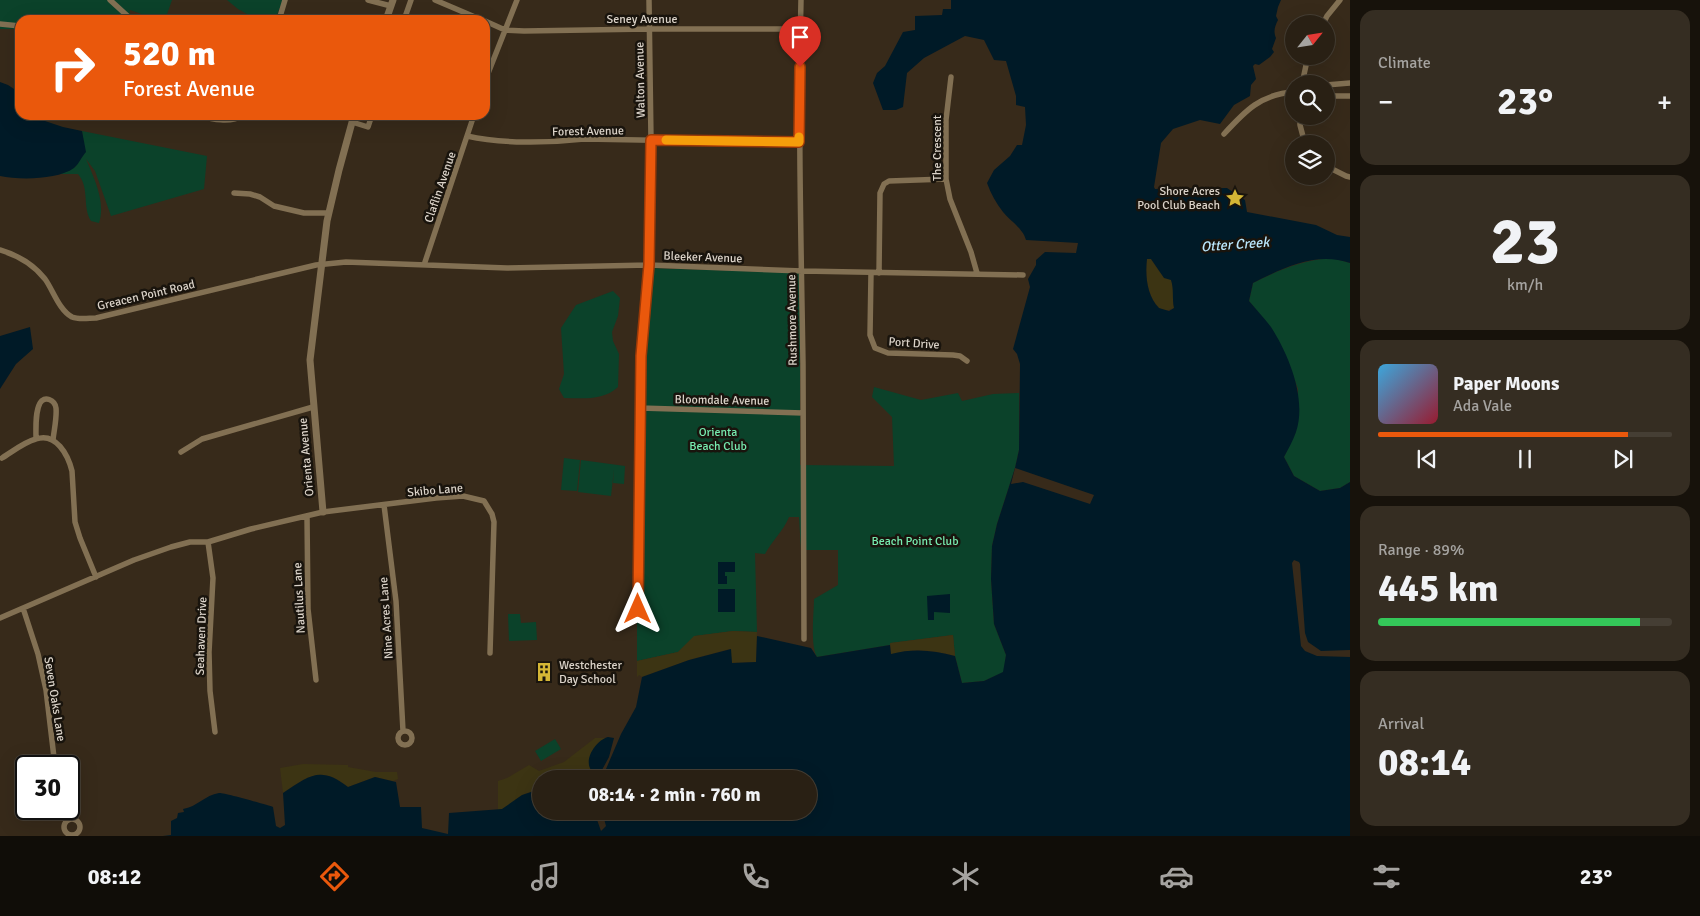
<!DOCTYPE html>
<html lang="en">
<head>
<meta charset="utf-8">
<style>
  body { margin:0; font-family:Signika,sans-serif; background:#352d22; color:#f1f3f6; height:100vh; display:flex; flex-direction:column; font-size:19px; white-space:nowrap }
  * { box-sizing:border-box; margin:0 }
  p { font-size:16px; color:#a5a3a0 }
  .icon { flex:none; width:28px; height:28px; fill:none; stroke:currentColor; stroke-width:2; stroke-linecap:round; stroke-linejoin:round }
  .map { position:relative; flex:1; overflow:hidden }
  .side { display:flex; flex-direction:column; gap:10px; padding:10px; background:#17120b; width:350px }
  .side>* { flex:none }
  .guide { position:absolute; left:15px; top:15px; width:475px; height:105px; border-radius:15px; box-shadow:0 5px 20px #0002,0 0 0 1px #453e34; background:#ea580c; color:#fff; overflow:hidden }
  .needle { width:32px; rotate:60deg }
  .controls { position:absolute; left:1285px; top:15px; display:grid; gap:10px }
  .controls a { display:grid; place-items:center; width:50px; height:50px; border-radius:50%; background:#292014; box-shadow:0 5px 20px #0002,0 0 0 1px #453e34; font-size:25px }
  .speed { position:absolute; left:15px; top:755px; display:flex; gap:10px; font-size:25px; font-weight:700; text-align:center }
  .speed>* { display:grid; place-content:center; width:65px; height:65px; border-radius:50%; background:#292014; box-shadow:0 5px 20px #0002,0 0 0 1px #453e34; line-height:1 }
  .speed .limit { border:2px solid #111; border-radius:8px; background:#fff; color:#111 }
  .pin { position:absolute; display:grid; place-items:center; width:42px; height:42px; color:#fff; margin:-51px -21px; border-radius:50% 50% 50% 0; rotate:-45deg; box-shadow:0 0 5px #0007 }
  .pin .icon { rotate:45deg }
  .me { position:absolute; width:55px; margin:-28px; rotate:0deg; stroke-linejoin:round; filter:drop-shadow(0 0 4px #0008) }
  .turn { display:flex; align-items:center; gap:18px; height:105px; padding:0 25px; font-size:22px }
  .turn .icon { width:65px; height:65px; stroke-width:2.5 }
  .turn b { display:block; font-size:35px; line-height:42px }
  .big { font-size:38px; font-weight:800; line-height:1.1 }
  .side .card { flex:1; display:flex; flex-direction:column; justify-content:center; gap:8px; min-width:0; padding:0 18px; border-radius:15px; background:#352d22 }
  .side .dial { align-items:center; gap:0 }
  .dial b { font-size:65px; line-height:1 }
  .song { display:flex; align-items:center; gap:15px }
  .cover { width:60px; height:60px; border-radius:8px; background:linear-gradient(135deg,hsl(200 70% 55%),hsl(350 70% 35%)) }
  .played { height:5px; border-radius:2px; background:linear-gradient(90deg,#ea580c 85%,#453e34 85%) }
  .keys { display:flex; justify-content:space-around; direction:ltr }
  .heat { display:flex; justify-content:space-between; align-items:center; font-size:28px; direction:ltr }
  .charge { height:8px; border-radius:4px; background:linear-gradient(90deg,#34c759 89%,#453e34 0) }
  .trip { position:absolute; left:532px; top:770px; width:285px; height:50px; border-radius:25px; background:#292014; box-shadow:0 5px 20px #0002,0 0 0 1px #453e34; font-weight:800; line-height:50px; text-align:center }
  .menu { display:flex; height:80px; justify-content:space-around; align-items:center; background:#100d08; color:#a5a3a0 }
  .menu .icon { width:35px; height:35px }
  .menu .active { color:#ea580c }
  .menu b { font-size:22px; color:#f1f3f6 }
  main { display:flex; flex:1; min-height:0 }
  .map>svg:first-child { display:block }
  .green { fill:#0b422a }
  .sand { fill:#3c3413 }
  .water { fill:#001a27; fill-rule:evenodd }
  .pier { fill:#372a1a }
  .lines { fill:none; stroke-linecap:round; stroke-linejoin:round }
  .minor { stroke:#827053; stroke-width:5.5 }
  .tertiary { stroke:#827053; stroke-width:7 }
  .route-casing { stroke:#983908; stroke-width:12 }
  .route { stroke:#ea580c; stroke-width:9 }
  .slow { stroke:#f59e0b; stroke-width:9 }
  .labels { text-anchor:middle; stroke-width:5; stroke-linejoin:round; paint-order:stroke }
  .street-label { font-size:12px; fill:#dbd3c9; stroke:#19140d }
  .poi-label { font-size:12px; fill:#dbd3c9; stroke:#19140d; text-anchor:end }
  .park-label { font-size:12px; fill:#77ecb0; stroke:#19140d }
  .water-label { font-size:14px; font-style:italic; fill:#bbe8fe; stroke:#19140d }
</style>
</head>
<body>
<main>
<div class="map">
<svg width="1350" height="836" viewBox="0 0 1350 836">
  <rect width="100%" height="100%" fill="#372a1a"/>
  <path class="green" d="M0 0H172L165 20H159L130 10 129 20H20V33L19 29H0Z
    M227 0H283L275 20H258L238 9Z
    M82 131 207 156 204 189 111 216 95 171 86 159C94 178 106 202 99 223L91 221C82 207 90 188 78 174H60L75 167 85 152Z
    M1332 258 1350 263V482L1340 488 1320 491 1294 476 1284 457 1296 431 1298 389 1286 357 1271 328 1249 301 1253 283C1279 270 1302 260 1332 258Z
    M648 268 800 273V465L894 466 892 417 872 397 874 387 921 400 958 393 962 401 993 394 1019 393V450L1015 468 997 524 992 546 991 579 994 624 1006 655 1004 672 984 681 962 683 955 656 953 635 891 643 890 645 817 657C810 646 814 612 814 599L838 585V550H801L799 517H789C784 530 772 541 765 554L755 553 757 632 733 631 695 636 678 652 637 661V413Z
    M613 291 620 298 618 316 612 332 613 341 619 354 618 387C603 401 583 398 564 398L559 389 564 374 561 328 576 305Z
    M564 458 580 460 577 491 561 490Z
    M581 460 625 466 624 484 613 483 614 469 611 496 578 492Z
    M508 614H520L521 623 536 622 537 640 509 641Z
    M555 739 561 749 541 761 535 751Z"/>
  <path class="sand" d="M1147 259H1151L1159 271 1171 280 1173 286V303L1174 308 1165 311 1159 308C1147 296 1145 276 1147 259Z
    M733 631 757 632 756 662 732 663 730 649 689 660 642 677 639 675 637 677V661L678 652 694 636Z
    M953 635 955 656C934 650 912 648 891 655L890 643Z
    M595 738H605L598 743 593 773 597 775 595 779H578L572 776H561L555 779H541V786C536 792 530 791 523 795 514 799 508 809 498 810V781L507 778 529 765 539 771 564 762Z
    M303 764 348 765V767L376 772H397L398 779 393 781 375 777 348 787C320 765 309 776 283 793L280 768Z"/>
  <path class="water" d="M951 0H1281L1278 7 1276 16 1278 20C1275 26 1273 31 1276 38L1272 49 1274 52 1270 57 1259 65 1255 64 1253 66 1256 79 1251 85 1250 96 1234 105 1220 124 1200 120 1173 129 1161 143 1154 187 1155 189 1227 188 1245 200 1247 212 1316 225 1337 235 1350 237V263C1316 251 1283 268 1253 283L1249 301C1256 309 1264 318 1271 327 1289 355 1307 399 1296 432 1293 441 1288 449 1284 457L1294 476 1320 491 1340 488 1350 482V836H163L171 835V821L177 818 178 813 184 812 183 809C197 807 205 795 219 793 222 792 268 805 273 807L276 826 280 828 285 825 283 793C309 776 320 765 348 787L375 777 396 782 400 807H421L422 828 448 834 449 813 502 809 522 795 537 790 541 786V811H591L595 814 601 831 606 826 602 811H809V779H603V776L621 734 636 707 642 677 689 660 731 649 732 663 756 662 757 636 811 648 817 657 890 645 891 654C913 648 933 650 955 656L962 683 984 681 1003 672 1006 655 994 624 991 579 992 546 997 524 1015 468 1019 450 1020 364 1017 354 1013 349 1030 287 1028 279 1036 265V260L1045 252 1076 253 1078 243 1026 240C1023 228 1010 221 1003 212 996 203 991 194 987 183L994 170 1010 156 1017 145H1022L1026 125 1025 107 1016 105V96L1006 61 994 60 984 40 965 36 924 58 907 73 903 107 896 110H883L873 83 877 73 885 66 903 32 915 30V16L942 15 943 9H951ZM1147 259H1151L1164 278 1171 280C1174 289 1172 299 1174 308L1169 311 1159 308C1147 296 1145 276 1147 259Z
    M0 82 8 85 20 93V115H38L39 119 63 127 82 131 86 152C82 156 79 164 74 168 57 180 19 180 0 176Z
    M30 327 33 349 16 364 0 389V336Z
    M718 562H735V572H725V576H727V584H718Z
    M718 589H735V612H718Z
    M950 594V613L934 612V620H928L927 596Z
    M608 737 614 738 609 757 602 770V773L597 775C579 766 594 741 608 737Z"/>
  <path class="pier" d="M1015 468 1094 495 1090 504 1023 482 1011 484Z
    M1294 560 1299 562 1300 564 1305 633 1308 642 1321 651 1350 650V657L1317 656 1305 651 1301 646 1292 563Z"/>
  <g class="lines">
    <path class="minor" d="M110 0 132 20
      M368 0 391 6
      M435 0 482 20
      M801 0C798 121 801 242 803 363 804 455 803 547 804 639
      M279 20 285 0
      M404 20 411 0
      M485 21 505 30 524 31 649 29H800
      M0 24 20 26
      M1323 24 1327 16 1340 0
      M951 77 946 120V179L950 199 971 252 977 273
      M485 81 517 0
      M1302 84 1308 56
      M1326 85 1350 83
      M1326 96H1350
      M198 115C212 119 230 124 243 115
      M1300 116V125L1305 144
      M352 122 368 127 372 115
      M1224 134C1245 111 1261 94 1294 92
      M467 136C502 144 548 143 584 139L799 143
      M1326 166 1346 176 1350 177
      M234 193 250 194 260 197 274 206 304 213H329
      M0 250C17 255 34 265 45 279 53 290 59 310 72 317 79 320 89 318 96 318L316 265 346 262 507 268 649 265 802 271 1023 275
      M424 265 474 115
      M871 273 870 335 875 348 888 353 953 355 960 356 967 361
      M879 273 880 193 884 184 889 181 946 179
      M640 408 803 413
      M36 439C36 428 35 412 40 403 44 395 55 400 56 408 57 418 54 430 53 440
      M181 452 202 439 313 407
      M2 458C12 452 24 442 36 439 56 432 68 455 72 471L75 522 80 538 96 577
      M384 505 396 601 403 731
      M307 516 308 609 316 680
      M208 542 213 578 209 652 210 691 215 732
      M23 608 38 654 46 690 55 766
      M638 609 641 356 649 265 651 225V140L649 0
      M0 618 134 560 171 547 190 542H208L251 529 323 512 436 498 463 496 484 501 492 514 494 522 490 653
      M398 738a7 7 0 1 1 14 0a7 7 0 1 1-14 0Z
      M66 809 69 819
      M64 827a8 8 0 1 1 16 0a8 8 0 1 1-16 0Z"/>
    <path class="tertiary" d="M386 20 393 0
      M323 512 310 360 327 221 339 170 354 115"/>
  </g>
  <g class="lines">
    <g class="route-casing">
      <path id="route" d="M638 609 641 356 649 265 651 140 799 142 800 67"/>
    </g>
    <use href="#route" class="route"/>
    <path class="slow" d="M666 140 799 142V137"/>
  </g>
  <defs>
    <g id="sight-bare" transform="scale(1.5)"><path d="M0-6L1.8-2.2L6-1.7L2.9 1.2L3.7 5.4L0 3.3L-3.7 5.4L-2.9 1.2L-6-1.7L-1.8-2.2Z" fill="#d4b635" stroke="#19140d" stroke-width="2.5" paint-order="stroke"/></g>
    <g id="building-bare" transform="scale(1.5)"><path d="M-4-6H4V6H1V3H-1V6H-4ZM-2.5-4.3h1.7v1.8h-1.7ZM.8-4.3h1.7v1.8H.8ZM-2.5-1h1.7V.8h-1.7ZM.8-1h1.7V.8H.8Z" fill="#d4b635" stroke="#19140d" stroke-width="2.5" paint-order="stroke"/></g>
  </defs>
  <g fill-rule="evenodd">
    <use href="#sight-bare" x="1235" y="198"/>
    <use href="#building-bare" x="544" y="672"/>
  </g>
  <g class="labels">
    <g class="street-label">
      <text x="642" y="23">Seney Avenue</text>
      <text transform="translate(640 80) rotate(-91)" y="4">Walton Avenue</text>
      <text transform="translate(588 131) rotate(-1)" y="4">Forest Avenue</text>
      <text transform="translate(937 148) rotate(-90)" y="4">The Crescent</text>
      <text transform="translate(440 187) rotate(-71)" y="4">Claflin Avenue</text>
      <text transform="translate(703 257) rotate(2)" y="4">Bleeker Avenue</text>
      <text transform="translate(146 295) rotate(-13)" y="4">Greacen Point Road</text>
      <text transform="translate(792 320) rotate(-91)" y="4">Rushmore Avenue</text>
      <text transform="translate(914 343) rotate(4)" y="4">Port Drive</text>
      <text transform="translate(722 400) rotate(1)" y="4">Bloomdale Avenue</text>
      <text transform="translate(306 457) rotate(-95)" y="4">Orienta Avenue</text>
      <text transform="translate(435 490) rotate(-5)" y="4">Skibo Lane</text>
      <text transform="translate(299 598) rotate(-93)" y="4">Nautilus Lane</text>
      <text transform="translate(386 618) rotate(-94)" y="4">Nine Acres Lane</text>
      <text transform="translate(201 636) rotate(-88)" y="4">Seahaven Drive</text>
      <text transform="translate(55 699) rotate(81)" y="4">Seven Oaks Lane</text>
    </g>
    <g class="poi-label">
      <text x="1220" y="195">Shore Acres<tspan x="1220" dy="14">Pool Club Beach</tspan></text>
      <text x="559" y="669" text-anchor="start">Westchester<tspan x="559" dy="14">Day School</tspan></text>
    </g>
    <g class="park-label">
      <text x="718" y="436">Orienta<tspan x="718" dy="14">Beach Club</tspan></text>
      <text x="915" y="545">Beach Point Club</text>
    </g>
    <g class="water-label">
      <text transform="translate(1235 244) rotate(-4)" y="5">Otter Creek</text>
    </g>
  </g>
</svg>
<div class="controls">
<a><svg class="needle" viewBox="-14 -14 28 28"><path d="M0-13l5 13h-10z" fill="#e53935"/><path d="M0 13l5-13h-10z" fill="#a5a3a0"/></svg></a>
<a><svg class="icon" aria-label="search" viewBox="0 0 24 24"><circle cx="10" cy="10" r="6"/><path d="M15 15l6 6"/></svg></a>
<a><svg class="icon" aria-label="layers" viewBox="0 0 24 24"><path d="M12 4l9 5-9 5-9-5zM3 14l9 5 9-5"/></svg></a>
</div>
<div class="speed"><div class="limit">30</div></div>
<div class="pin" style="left:800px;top:67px;background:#d93025"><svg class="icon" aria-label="arrive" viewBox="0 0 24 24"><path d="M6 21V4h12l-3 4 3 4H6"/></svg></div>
<svg class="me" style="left:638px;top:609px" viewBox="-20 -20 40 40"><path d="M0-17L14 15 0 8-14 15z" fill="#ea580c" stroke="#fff" stroke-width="4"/></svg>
<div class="trip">08:14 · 2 min · 760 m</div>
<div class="guide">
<div class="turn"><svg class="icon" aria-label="right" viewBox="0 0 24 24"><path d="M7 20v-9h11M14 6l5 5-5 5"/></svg><div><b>520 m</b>Forest Avenue</div></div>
</div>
</div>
<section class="side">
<div class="card"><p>Climate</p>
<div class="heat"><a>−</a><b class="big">23°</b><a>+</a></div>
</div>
<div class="card dial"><b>23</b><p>km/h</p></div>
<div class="card">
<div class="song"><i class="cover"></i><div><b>Paper Moons</b><p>Ada Vale</p></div></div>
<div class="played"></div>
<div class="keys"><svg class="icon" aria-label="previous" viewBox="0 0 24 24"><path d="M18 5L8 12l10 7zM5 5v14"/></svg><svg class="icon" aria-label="pause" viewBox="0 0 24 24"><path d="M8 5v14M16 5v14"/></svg><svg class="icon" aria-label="next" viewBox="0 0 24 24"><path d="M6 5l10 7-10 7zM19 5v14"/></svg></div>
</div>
<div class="card"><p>Range · 89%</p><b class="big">445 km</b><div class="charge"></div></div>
<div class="card"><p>Arrival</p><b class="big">08:14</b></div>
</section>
</main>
<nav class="menu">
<b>08:12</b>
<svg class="icon active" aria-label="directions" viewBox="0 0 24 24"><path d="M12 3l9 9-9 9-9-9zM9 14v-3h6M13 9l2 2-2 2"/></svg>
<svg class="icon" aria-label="music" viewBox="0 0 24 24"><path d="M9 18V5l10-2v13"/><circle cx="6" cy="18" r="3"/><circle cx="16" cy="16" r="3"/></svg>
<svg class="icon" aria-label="phone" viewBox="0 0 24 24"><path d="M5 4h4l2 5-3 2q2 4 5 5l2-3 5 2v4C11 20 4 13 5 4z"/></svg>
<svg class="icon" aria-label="climate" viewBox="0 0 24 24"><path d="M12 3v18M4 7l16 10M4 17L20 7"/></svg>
<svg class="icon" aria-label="car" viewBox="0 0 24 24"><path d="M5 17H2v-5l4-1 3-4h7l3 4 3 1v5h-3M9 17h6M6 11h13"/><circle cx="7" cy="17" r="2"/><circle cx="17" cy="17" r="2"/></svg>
<svg class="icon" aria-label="filters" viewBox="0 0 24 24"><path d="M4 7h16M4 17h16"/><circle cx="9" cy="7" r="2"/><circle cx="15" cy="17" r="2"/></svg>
<b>23°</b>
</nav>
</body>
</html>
